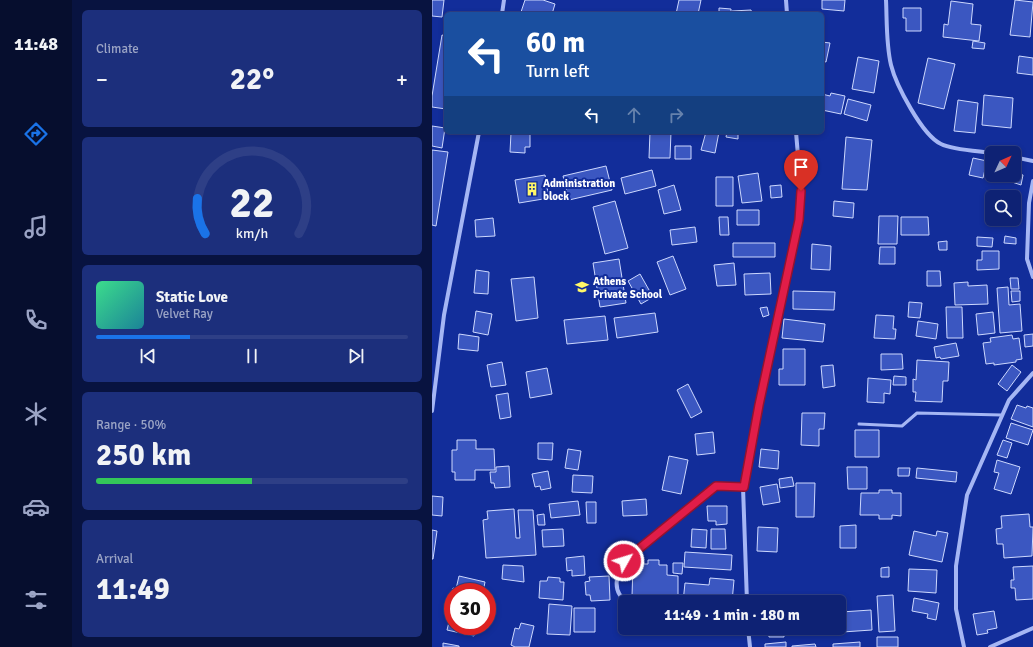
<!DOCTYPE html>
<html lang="en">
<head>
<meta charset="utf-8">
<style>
  body { margin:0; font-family:Signika,sans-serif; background:#1c2f7c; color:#f1f3f6; height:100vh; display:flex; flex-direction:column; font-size:15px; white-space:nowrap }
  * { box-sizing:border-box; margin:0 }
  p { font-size:13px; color:#9ba4c5 }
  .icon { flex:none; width:22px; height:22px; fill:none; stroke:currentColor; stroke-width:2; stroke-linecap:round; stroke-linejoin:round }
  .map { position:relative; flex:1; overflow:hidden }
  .drawer { display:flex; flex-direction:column; gap:10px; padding:10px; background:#081340; width:360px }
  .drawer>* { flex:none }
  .banner { position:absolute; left:12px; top:12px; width:380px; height:122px; border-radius:6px; box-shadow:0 2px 6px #0003,0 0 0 1px #2e3f86; background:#1a4fa0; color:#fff; overflow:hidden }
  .needle { width:26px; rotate:46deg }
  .tools { position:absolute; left:553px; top:146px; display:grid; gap:8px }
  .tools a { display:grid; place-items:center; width:36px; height:36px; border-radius:6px; background:#0e2274; box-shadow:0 2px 6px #0003,0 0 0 1px #2e3f86; font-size:20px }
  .speed { position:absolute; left:12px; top:583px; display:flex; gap:8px; font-size:20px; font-weight:700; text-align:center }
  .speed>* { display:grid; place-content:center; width:52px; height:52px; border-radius:50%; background:#0e2274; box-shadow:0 2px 6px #0003,0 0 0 1px #2e3f86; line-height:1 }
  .speed .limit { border:6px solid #d22; background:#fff; color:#111 }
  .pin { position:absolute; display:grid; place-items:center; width:34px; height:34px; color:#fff; margin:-41px -17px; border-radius:50% 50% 50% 0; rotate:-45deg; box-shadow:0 0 4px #0007 }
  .pin .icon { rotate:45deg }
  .me { position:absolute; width:44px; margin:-22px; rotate:51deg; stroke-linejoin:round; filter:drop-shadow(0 0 3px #0008) }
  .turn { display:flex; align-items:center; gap:14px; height:84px; padding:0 16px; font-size:18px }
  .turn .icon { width:52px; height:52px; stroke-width:2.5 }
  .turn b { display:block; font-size:28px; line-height:34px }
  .lanes { display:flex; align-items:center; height:38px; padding:0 16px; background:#0003; justify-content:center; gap:20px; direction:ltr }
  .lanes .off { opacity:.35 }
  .big { font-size:30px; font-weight:700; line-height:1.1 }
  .drawer .tile { flex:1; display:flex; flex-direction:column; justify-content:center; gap:6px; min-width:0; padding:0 14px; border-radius:6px; background:#1c2f7c }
  .drawer .dial { align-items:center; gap:0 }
  .dial svg { height:104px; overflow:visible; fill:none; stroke:#2e3f86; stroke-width:7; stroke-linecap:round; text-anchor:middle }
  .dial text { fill:#f1f3f6; stroke:none }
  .song { display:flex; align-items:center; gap:12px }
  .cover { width:48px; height:48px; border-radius:6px; background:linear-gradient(135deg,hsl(150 70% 55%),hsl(190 70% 35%)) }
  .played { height:4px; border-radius:2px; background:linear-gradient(90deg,#1a73e8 30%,#2e3f86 30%) }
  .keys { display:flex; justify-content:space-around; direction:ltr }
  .heat { display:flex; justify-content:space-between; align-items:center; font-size:22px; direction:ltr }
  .charge { height:6px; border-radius:3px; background:linear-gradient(90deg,#34c759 50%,#2e3f86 0) }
  .trip { position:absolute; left:186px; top:595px; width:228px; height:40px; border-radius:6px; background:#0e2274; box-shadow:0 2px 6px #0003,0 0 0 1px #2e3f86; font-weight:700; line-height:40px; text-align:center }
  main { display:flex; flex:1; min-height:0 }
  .tab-bar { display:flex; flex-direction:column; width:72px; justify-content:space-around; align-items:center; background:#060e2e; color:#9ba4c5 }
  .tab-bar .icon { width:28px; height:28px }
  .tab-bar .current { color:#1a73e8 }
  .tab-bar b { font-size:18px; color:#f1f3f6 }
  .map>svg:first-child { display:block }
  .building { fill:#3b57c1; stroke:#cdd8fe }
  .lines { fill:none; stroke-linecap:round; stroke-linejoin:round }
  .lane { stroke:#a5b6f4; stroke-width:3 }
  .street { stroke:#a5b6f4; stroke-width:4 }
  .route-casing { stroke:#92132f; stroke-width:10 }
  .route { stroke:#e11d48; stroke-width:7 }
  .labels { text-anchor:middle; stroke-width:4; stroke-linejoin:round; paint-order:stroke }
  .poi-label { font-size:11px; font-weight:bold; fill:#fff; stroke:#122d9a; text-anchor:start }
</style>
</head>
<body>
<main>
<nav class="tab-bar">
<b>11:48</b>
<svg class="icon current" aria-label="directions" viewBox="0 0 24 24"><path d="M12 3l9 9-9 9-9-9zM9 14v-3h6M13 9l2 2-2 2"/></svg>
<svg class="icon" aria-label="music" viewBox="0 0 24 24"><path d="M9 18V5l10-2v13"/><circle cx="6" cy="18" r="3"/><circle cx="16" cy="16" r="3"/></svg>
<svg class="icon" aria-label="phone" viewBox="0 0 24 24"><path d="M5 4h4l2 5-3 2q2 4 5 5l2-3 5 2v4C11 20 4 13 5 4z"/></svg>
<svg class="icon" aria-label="climate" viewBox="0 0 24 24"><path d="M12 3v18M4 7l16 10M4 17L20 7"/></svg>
<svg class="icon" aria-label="car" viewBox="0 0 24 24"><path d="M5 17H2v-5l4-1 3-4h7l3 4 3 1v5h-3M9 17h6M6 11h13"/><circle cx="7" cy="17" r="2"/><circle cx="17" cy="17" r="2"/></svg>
<svg class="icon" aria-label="filters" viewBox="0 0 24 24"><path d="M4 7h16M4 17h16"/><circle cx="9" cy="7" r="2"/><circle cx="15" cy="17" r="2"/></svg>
</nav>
<section class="drawer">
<div class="tile"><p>Climate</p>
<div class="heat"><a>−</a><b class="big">22°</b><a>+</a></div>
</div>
<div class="tile dial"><svg viewBox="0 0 100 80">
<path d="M14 69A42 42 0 1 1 86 69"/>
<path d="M14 69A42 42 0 0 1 8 42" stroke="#1a73e8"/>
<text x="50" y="56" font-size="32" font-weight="700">22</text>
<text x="50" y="72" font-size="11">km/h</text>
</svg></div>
<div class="tile">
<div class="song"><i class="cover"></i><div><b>Static Love</b><p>Velvet Ray</p></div></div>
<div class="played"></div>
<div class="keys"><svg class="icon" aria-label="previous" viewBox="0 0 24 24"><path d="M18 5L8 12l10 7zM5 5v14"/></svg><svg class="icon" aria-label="pause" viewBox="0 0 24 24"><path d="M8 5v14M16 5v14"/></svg><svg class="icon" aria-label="next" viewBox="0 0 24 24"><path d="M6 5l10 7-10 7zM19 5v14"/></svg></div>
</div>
<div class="tile"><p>Range · 50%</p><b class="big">250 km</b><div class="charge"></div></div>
<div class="tile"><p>Arrival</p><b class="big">11:49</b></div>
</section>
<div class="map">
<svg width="601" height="647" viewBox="0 0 601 647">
  <rect width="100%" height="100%" fill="#122d9a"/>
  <path class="building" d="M0 0H12L10 17 0 16Z
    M93 0H111L123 4 120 14H95L89 12Z
    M247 0H269L266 14H244Z
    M390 0H413L412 11 390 9Z
    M583 0 601 2 598 37 578 35Z
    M519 1 541 4 539 24 549 25 547 41 511 37 512 24 516 25Z
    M287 8 299 9V14H287Z
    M471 8H489V31H474V18H471Z
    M319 10 320 14H300V11Z
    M10 35 14 36V109L0 107V96Z
    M541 41 553 43 552 49 540 48Z
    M390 42 398 43 394 62 390 61Z
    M587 56 601 58V75L585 73Z
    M426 57 447 61 442 93 420 89Z
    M496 58 523 64 512 109 486 103Z
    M399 93 413 96 409 114 390 110V94L398 96Z
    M552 95 581 98 579 128 550 125Z
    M416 99 439 105 435 121 412 114Z
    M526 100 546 103 543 133 522 131Z
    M0 126 13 128 10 148 0 146Z
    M71 132H98V147H93V153L78 152 79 133Z
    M218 132H239L238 158H217Z
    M274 132H287L283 153 269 150Z
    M295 132H306V139L294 137Z
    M414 137 440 140 435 190 410 189Z
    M243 146H259V159H243Z
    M0 150 16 152 4 226 0 225Z
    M541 158 555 161 551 178 537 175Z
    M174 166 180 190 137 200 131 176Z
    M220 170 224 186 193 194 189 178Z
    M326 173 330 201 310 203 306 176Z
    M583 173 591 175 589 185 580 182Z
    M113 175 117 198 87 203 83 180Z
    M284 177H301V206H284Z
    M242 185 249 210 232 214 226 190Z
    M349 185 350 197 339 198 338 186Z
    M183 201 196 248 173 254 161 207Z
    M402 201 422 203 421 218 401 216Z
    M305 210H327V225H305Z
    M447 216H466L465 244H446Z
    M287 217H296L297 235H288Z
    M469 217H496L497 235H469Z
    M61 218 63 236 44 237 43 220Z
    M263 227 265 242 240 245 238 230Z
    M573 236 584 238V244L572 243Z
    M545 237 561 238 560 247 545 246Z
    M515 241V250H507L506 242Z
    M301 243H343V257H301Z
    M380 244 399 246 398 270 379 269Z
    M448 247H463V264H447Z
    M550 251H567V269L545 270V260H550Z
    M241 256 254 289 238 295 225 262Z
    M187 259 194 303 168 307 161 263Z
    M302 263 304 285 285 286 282 265Z
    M44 270 57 272 56 294 42 293Z
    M495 271H508L509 286H495Z
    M338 273 339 294 313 295 312 274Z
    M208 274 221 297 209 304 196 281Z
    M102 277 106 318 84 321 79 279Z
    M578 278H586L587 289H579Z
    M536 282V286L555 285 556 304 523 305 522 283Z
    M576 287 577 305 588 304 590 331 568 333 565 288Z
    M361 291 403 292 402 310 361 309Z
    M579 291H588V301L580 302Z
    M477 302 490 303 488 318 476 317Z
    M335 307 337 315 331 317 328 308Z
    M514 307H530L531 338H515Z
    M44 311 60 314 56 335 41 332Z
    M561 312 563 333 546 335 544 314Z
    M223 313 226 332 185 338 182 318Z
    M444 315 462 316 461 329H464L463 339 442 338Z
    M173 316 176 340 135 344 132 320Z
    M352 319 393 324 391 342 350 338Z
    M486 321 506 324 504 339 484 336Z
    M27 334 47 337 46 351 26 349Z
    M601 334V346L593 347 592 335Z
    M580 335 581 339 587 338 590 359 584 360V362L562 365V363L554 364 551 343 559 342 558 338Z
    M524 343 527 356 509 359 508 357 504 358 502 347Z
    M351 349H373V385H347V369H351Z
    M449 354H470L471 369 449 370Z
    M485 360 517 362 516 381H511L510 402 483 401 484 392H481V379L484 380Z
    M70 362 74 385 59 387 55 365Z
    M401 365 403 386 391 388 389 366Z
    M580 365 589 372 575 391 566 384Z
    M115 368 120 394 98 398 94 372Z
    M462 376 474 377V385H461Z
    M436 378 459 380 458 394 452 393V403L435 402Z
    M256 384 270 412 259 418 245 390Z
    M76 393 79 417 68 419 64 395Z
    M585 405 594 408 595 406 601 408V427L579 419Z
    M370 413H393L392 429H387V446L369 445Z
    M579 423 601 430 596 445 574 438Z
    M423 430H447V457H423Z
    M281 432 283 453 265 455 263 434Z
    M25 440H44V449H62L63 470H43V480H23V472H20V450H25Z
    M571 440 580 443 575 458 565 455Z
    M106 443H121L120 460 106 459Z
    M136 449 149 451 146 470 133 468Z
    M329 449 347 451 346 469 327 467Z
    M237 456 256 460 249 494 230 490Z
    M565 460 588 467 579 494 562 489 567 473 562 472Z
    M77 466 78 487 63 488 62 483H59L58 472H64V467Z
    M415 467H435V489H416Z
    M466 468H478L477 476H466Z
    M485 468 525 472 524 482 484 478Z
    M116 471 119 488 109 490 108 486 103 487 100 474Z
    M141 475 161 476 160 493 140 492Z
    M360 477 362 486 348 488 347 479Z
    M364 483H383L382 517H364Z
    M345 484 348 502 331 505 328 487Z
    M447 490H460V493H469V516L460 515V519H447V515H428L429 493H447Z
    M0 496 11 497 10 516 0 515Z
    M214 499 215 515 191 516 190 501Z
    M146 501 148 515 119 518 117 504Z
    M154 502H164V523H155Z
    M275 506H295V524L284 525V521H276Z
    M82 509 84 538H88L86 510H101L104 555 54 558 51 520 56 519 55 511Z
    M112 514 113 525H106L105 515Z
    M597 514 598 527H601L600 556 572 558 571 544H565L564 529 570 528 569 516Z
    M424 525V548H408V526Z
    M326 527 346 528 345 552 325 551Z
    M131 529 132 546 111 547 110 530Z
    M260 529 275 530 274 548 259 547Z
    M279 529H293L294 549H279Z
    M0 530 5 531 1 559H0Z
    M482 531 504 536 505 531 516 533 510 562 477 555Z
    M253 552 300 555 299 570 252 567Z
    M152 556 153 575 140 576V570L135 571 134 558Z
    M216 560H227V565H235V575L246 576V598L231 597V602H209L210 597 200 596 201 564H216Z
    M241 563H251L250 574 241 573Z
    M71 565 91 566 92 582 70 579Z
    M601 566V599L584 600 583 588H579V580H582L581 567Z
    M457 567V577H449V568Z
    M477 569 505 570 504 593 476 591Z
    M27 576 53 582 51 592H21V626H44L42 636 15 630 21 606H17L21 588 24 589Z
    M177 576 178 600 159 601 158 595H154L153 582 158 581 157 577Z
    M116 577 128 578V582H132L131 600 107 598 108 581H115Z
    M278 578 302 580 300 602H251L253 583 277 585Z
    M461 595 463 631 447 632 445 596Z
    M482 598 507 603 504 620 495 618 496 614 480 611Z
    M117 604 140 606 138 635 115 634Z
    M142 608H163V632H142Z
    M439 610 440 630 410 632 409 612Z
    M562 611 565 628 555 630 556 633 545 635 541 614Z
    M89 623 102 626 97 647H83L79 645 83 628 87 629Z
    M336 628H352V637H337Z
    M445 637H466V647H445Z
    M354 642V647H333V644Z
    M428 642V647H401V644Z
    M11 643 27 646V647H11Z
    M383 644 384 647H360V646Z"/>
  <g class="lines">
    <path class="lane" d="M427 424 470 426 485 413 570 415"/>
    <path class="street" d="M354 0 355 14
      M454 0C455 21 454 44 459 65 464 85 490 135 509 144 521 150 546 151 560 153
      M70 14 72 0
      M582 157 601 161
      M601 181 597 203 595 259 601 277
      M0 411 12 315 47 132
      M196 602C179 593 184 574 192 561L284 487H311
      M315 602 311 487 327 405 367 221 369 191 364 132
      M316 628 318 647
      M532 647 524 609V566L535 495 577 400 601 373
      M558 647 601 628"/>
  </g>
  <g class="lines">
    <g class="route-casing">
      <path id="route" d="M192 561 284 486 312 487 327 405 367 220 369 191"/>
    </g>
    <use href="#route" class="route"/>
  </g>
  <defs>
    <g id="building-bare" transform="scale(1.08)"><path d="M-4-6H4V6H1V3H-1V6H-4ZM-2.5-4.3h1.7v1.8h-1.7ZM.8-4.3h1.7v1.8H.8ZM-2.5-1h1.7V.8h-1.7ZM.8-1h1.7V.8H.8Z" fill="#fff768" stroke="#122d9a" stroke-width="2.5" paint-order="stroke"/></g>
    <g id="school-bare" transform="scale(1.08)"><path d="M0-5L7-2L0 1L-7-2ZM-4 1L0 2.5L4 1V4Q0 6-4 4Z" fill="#fff768" stroke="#122d9a" stroke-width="2.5" paint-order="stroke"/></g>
  </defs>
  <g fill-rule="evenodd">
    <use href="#building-bare" x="100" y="189"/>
    <use href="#school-bare" x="150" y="287"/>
  </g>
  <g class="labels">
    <g class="poi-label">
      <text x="111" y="187">Administration<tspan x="111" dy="13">block</tspan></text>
      <text x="161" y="285">Athens<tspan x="161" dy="13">Private School</tspan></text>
    </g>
  </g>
</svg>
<div class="tools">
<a><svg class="needle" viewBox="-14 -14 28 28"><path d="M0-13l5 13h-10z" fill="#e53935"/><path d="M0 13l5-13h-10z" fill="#9ba4c5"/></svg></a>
<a><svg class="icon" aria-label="search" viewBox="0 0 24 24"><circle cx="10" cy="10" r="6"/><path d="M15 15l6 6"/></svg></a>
</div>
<div class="speed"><div class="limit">30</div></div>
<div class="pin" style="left:369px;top:191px;background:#d93025"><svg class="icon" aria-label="arrive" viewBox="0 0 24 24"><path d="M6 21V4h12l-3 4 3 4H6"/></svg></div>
<svg class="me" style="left:192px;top:561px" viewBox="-20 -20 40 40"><circle r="17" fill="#e11d48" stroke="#fff" stroke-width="3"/><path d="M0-11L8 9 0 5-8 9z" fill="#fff"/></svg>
<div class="trip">11:49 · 1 min · 180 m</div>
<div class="banner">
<div class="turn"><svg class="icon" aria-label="left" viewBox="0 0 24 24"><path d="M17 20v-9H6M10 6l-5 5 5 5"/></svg><div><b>60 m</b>Turn left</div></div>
<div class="lanes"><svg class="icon" aria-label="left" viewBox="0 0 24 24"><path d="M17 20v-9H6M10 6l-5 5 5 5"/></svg><svg class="icon off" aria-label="ahead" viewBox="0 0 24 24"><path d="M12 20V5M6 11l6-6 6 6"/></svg><svg class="icon off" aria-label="right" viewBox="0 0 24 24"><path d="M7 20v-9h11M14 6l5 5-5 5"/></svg></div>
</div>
</div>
</main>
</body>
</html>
